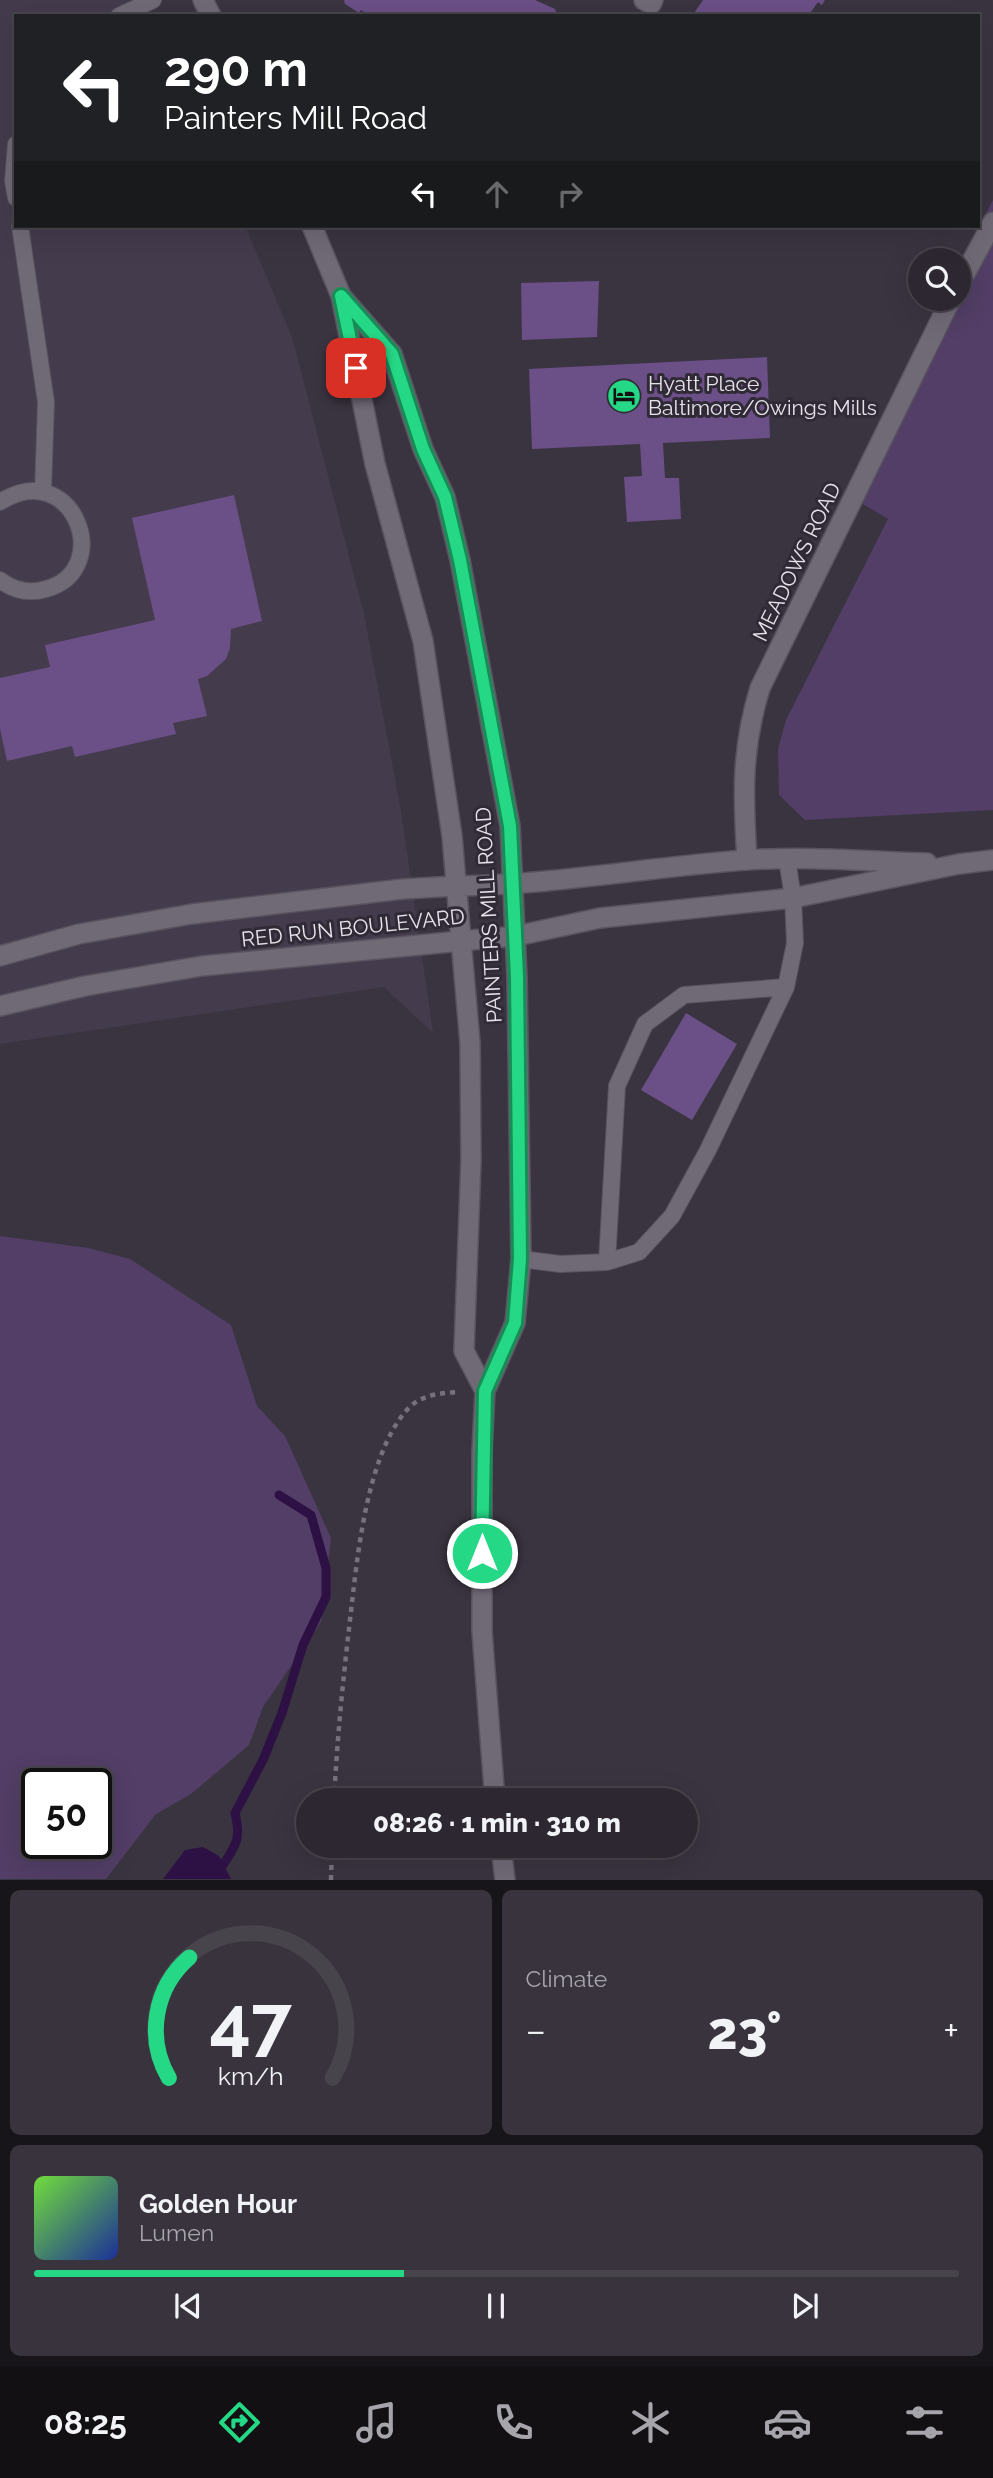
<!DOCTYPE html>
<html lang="en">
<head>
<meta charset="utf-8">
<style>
  body { margin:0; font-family:Raleway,sans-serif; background:#38333c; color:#f1f3f6; height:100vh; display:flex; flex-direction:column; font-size:26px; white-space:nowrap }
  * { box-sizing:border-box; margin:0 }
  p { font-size:23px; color:#a6a5ab }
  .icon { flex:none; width:38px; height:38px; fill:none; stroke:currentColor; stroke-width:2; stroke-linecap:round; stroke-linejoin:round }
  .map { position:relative; height:1880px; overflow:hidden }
  .panel { display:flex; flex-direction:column; gap:10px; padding:10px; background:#18151a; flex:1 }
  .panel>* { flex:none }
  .banner { position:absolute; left:14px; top:14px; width:966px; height:214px; border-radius:0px; box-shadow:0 7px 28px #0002,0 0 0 2px #48444c; background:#202124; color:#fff; overflow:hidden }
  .tools { position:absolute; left:908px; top:248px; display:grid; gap:14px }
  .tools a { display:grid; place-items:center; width:63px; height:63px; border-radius:50%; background:#2c2730; box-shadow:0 7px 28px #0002,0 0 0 2px #48444c; font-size:35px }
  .speed { position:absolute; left:21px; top:1768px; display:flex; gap:14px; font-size:35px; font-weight:700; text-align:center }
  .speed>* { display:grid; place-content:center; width:91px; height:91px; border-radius:50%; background:#2c2730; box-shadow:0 7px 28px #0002,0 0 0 2px #48444c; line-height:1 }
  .speed .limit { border:4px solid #111; border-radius:10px; background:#fff; color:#111 }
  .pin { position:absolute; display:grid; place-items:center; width:60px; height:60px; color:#fff; margin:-30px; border-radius:14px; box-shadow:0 4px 10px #0006 }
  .me { position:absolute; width:77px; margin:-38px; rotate:0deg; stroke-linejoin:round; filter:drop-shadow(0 0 5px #0008) }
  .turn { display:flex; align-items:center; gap:24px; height:147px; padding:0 35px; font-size:32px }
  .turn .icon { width:91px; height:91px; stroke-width:2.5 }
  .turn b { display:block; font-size:49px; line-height:60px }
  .lanes { display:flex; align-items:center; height:66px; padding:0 35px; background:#0003; justify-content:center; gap:35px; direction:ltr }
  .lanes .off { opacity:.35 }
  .big { font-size:52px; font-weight:800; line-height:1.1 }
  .panel .widget { flex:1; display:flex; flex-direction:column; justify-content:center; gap:10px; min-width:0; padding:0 24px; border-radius:10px; background:#38333c }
  .panel .dial { align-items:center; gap:0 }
  .dial svg { height:182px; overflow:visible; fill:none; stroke:#48444c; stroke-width:7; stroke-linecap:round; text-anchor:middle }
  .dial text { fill:#f1f3f6; stroke:none }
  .song { display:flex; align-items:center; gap:21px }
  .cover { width:84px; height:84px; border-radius:10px; background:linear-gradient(135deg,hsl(100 70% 55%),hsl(230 70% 35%)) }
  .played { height:7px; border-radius:4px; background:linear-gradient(90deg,#25d886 40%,#48444c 40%) }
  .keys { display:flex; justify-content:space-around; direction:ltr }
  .heat { display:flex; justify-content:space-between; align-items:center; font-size:38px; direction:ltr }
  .panel .tiles { flex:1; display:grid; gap:10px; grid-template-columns:1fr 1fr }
  .widget:last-child { grid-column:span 2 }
  .trip { position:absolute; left:296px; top:1788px; width:402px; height:70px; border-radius:35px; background:#2c2730; box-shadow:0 7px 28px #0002,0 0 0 2px #48444c; font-weight:800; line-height:70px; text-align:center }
  .tabs { display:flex; height:112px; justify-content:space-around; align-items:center; background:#121013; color:#a6a5ab }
  .tabs .icon { width:49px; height:49px }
  .tabs .selected { color:#25d886 }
  .tabs b { font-size:32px; color:#f1f3f6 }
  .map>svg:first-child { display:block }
  .built { fill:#443b4d }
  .green { fill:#523e66; fill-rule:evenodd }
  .water { fill:#2d1044 }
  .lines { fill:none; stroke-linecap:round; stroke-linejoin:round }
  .stream { stroke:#2d1044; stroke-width:9 }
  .building { fill:#6b4f87 }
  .service-casing { stroke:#58535e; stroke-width:18 }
  .minor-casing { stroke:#58535e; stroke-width:22 }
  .secondary-casing { stroke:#58535e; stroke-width:22 }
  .path { stroke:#76717c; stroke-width:4.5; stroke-dasharray:5 5; stroke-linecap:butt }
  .service { stroke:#706a77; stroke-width:16 }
  .minor { stroke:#706a77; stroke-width:19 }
  .secondary { stroke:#706a77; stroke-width:19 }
  .route-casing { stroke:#188c57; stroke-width:18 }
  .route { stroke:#25d886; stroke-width:12 }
  .labels { text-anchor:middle; stroke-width:6; stroke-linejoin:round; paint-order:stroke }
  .poi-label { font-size:21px; fill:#e5e2ea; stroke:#302a36; text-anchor:start }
  .street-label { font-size:21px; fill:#e5e2ea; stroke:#302a36 }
</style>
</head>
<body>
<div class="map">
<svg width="993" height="1880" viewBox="0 0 993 1880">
  <rect width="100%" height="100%" fill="#3a3440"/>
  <path class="built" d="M0 0H138L146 16H16V226H245L292 337 364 614 401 811 433 1033 384 987 0 1044Z"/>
  <path class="green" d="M993 200V810L805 820 779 795 778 749 786 720 888 519 861 503 923 376 905 367 941 299H959V265Z
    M0 1236 88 1248 130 1259 231 1325 257 1406 285 1436 331 1538 321 1622 263 1707 249 1745 191 1794 156 1814 106 1879H0ZM37 1783H96V1843H37Z"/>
  <path class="water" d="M203 1847 219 1856 231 1879H163L185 1850Z"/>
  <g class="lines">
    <path class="stream" d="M223 1865C237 1844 241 1838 235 1813L263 1760 282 1713 303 1645 326 1597V1568L311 1515 279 1495"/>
  </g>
  <path class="building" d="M344 0H535L555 9 558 16H371L361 10 359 13 345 4Z
    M703 0H825L822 5 818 2 808 16H692Z
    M599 281 597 337 522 340 521 283Z
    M767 357 770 438 663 443 665 478H679L681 519 627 522 624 477 642 476 640 444 532 449 529 369Z
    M234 495 262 621 231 629 230 648 226 659 207 676 198 679 207 716 173 723 176 734 75 757 72 746 7 761 0 729V678L50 667 45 645 155 620 132 518Z
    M686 1013 737 1044 692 1120 641 1090Z"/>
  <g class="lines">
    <g class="service-casing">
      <path id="service" d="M119 16 153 0
        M16 144 13 181 16 198
        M20 226 46 402 43 492
        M0 502C73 456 116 570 46 589 29 594 13 590 0 580
        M521 1259 560 1264 607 1262 617 1086 645 1024 684 995 786 987
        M607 1262 639 1252 672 1216 708 1150 786 987 795 943 793 898 787 859"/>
    </g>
    <g class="minor-casing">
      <path id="minor" d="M644 0 651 4 653 0
        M959 285 993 222
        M747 860C743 797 741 750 760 688L951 299
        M0 956 79 934 192 914 403 889 456 886
        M0 1006 85 986 202 966 461 941"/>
    </g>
    <g class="secondary-casing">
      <path id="secondary" d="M203 0 211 16
        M312 226 341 296 375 464 423 641 452 836 470 1043 471 1160 464 1351 485 1391
        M341 296 392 354 423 449 445 497 460 560 510 826 517 977 521 1259 515 1323 485 1391 482 1451V1631L495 1801
        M456 886C553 885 649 867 746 860 806 856 867 861 927 863
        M461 941 516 936 600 918 793 898 959 864 993 860
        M501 1846 505 1880"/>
    </g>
    <path class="path" d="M334 1801C337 1740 343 1680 350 1620 357 1560 366 1457 406 1411 419 1395 439 1393 459 1392
      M331 1880 332 1846"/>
    <use href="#service" class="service"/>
    <use href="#minor" class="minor"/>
    <use href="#secondary" class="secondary"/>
  </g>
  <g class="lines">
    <g class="route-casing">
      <path id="route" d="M356 368 341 296 392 354 423 449 445 497 460 560 510 826 517 977 520 1259 515 1323 485 1391 482 1553"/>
    </g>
    <use href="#route" class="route"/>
  </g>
  <defs>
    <g id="hotel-disc" transform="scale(1.75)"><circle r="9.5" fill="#25d886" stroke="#302a36"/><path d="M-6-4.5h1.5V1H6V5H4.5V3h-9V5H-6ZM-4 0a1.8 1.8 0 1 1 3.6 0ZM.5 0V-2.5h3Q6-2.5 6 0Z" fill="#111"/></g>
  </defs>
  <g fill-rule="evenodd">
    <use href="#hotel-disc" x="624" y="396"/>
  </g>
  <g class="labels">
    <g class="poi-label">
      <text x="648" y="391">Hyatt Place<tspan x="648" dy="24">Baltimore/Owings Mills</tspan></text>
    </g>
    <g class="street-label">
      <text transform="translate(797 562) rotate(-64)" y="7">MEADOWS ROAD</text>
      <text transform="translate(489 915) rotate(-93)" y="7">PAINTERS MILL ROAD</text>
      <text transform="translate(353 928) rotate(-6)" y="7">RED RUN BOULEVARD</text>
    </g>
  </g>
</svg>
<div class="tools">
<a><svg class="icon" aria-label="search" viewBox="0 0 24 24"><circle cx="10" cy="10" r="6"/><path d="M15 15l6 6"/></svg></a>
</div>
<div class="speed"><div class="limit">50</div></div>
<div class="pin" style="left:356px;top:368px;background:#d93025"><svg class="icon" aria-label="arrive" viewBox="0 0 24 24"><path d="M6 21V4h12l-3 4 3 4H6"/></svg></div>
<svg class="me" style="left:482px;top:1553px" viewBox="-20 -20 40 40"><circle r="17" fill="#25d886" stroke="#fff" stroke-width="3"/><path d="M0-11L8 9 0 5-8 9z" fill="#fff"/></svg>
<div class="trip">08:26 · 1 min · 310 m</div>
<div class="banner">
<div class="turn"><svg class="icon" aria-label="left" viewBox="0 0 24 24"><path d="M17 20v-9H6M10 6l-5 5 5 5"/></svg><div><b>290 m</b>Painters Mill Road</div></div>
<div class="lanes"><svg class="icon" aria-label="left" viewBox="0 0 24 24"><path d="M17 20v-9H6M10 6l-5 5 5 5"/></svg><svg class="icon off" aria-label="ahead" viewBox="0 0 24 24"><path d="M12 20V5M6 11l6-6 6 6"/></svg><svg class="icon off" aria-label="right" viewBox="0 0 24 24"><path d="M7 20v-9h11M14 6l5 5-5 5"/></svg></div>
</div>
</div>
<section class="panel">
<div class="tiles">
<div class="widget dial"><svg viewBox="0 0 100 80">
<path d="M14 69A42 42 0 1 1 86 69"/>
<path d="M14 69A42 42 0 0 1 23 16" stroke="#25d886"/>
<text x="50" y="56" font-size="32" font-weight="700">47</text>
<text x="50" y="72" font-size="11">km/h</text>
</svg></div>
<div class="widget"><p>Climate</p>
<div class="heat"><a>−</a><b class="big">23°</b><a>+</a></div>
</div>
<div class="widget">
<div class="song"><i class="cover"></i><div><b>Golden Hour</b><p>Lumen</p></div></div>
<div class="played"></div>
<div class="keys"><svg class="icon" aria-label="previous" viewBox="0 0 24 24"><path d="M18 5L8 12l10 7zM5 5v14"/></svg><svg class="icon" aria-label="pause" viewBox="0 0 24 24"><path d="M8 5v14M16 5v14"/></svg><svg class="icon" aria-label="next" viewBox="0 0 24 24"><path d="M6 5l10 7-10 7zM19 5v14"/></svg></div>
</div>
</div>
</section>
<nav class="tabs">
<b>08:25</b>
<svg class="icon selected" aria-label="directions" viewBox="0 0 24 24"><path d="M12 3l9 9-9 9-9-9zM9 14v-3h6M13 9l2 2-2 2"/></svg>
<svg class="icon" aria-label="music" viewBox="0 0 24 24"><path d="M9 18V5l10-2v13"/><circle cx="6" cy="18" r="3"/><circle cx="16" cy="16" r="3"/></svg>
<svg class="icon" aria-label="phone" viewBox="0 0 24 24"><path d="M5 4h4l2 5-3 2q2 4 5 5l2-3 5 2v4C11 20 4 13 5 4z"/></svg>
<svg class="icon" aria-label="climate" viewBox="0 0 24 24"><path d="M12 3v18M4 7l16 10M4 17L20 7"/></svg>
<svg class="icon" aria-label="car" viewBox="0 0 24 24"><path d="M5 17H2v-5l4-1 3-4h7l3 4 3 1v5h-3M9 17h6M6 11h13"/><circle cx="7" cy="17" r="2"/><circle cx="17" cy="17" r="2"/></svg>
<svg class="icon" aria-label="filters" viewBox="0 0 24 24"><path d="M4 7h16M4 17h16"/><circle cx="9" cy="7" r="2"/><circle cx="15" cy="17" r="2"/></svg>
</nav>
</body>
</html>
